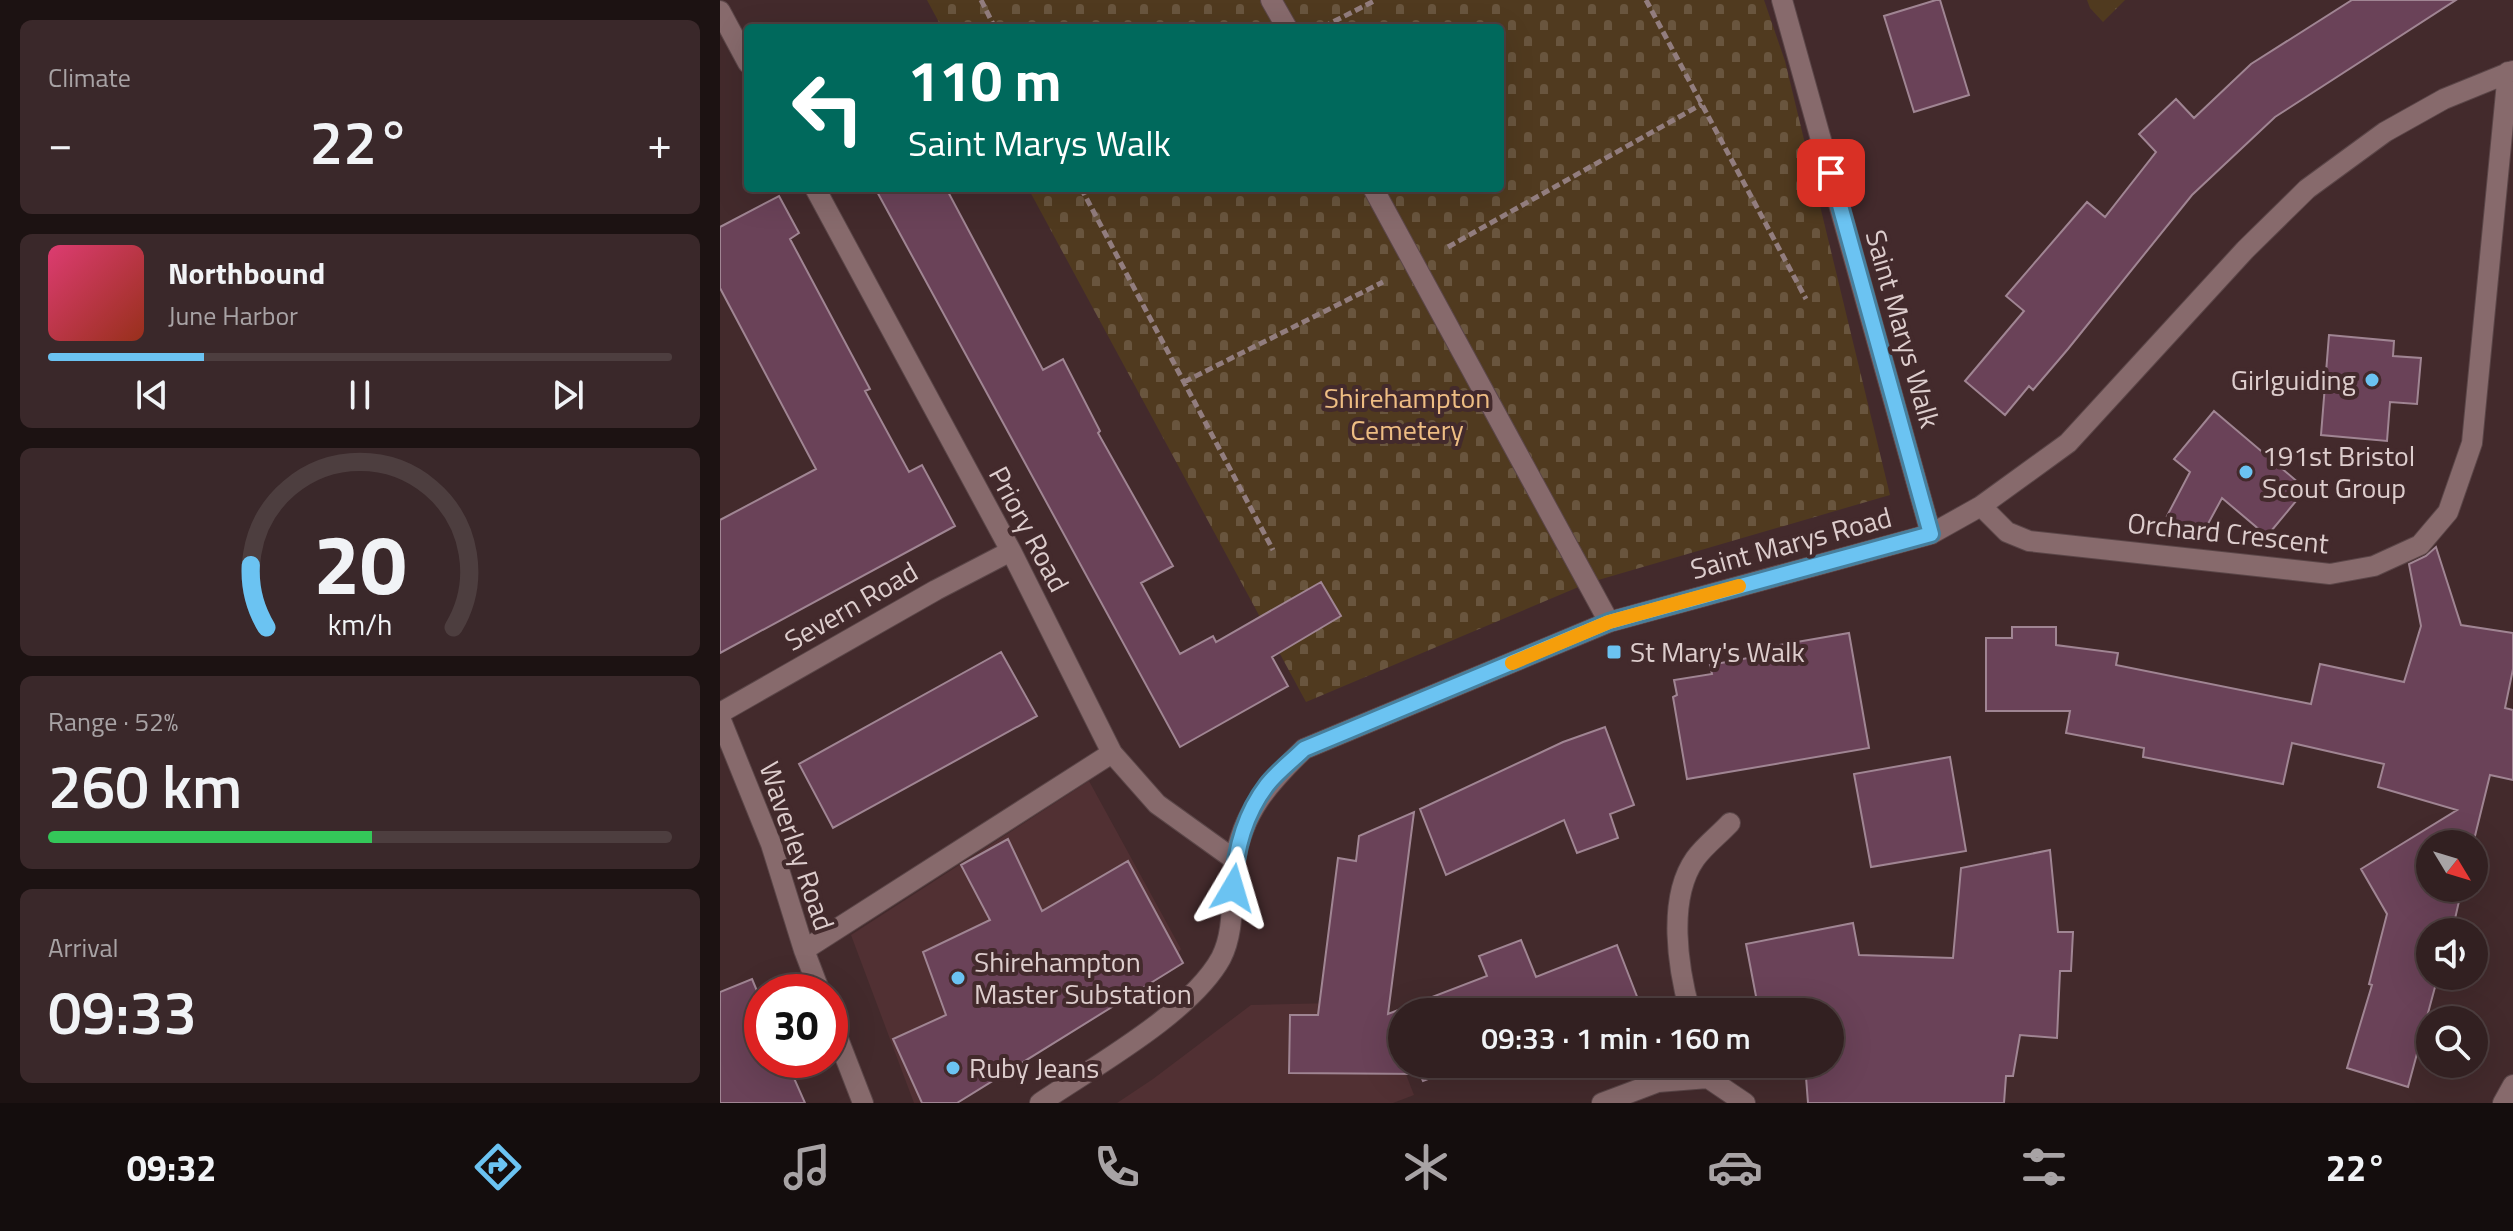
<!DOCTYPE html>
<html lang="en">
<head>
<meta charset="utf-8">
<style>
  body { margin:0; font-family:"Titillium Web",sans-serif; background:#3a282a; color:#f1f3f6; height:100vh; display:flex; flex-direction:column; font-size:30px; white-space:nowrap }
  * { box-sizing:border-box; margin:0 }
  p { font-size:26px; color:#a8a3a5 }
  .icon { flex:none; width:44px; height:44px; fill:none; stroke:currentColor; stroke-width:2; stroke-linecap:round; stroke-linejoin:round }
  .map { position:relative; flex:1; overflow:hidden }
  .side { display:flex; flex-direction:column; gap:20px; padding:20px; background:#1c1212; width:720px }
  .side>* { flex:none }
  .banner { position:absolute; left:24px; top:24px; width:760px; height:168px; border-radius:8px; box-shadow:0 8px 32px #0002,0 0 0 2px #4d3e3f; background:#00695c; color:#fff; overflow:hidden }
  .needle { width:52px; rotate:128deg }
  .fabs { position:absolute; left:1696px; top:830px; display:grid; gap:16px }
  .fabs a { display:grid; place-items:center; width:72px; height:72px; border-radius:50%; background:#322021; box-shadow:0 8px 32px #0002,0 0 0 2px #4d3e3f; font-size:40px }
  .speed { position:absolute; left:24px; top:974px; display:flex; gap:16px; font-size:40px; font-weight:700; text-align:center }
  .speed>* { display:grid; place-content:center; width:104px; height:104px; border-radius:50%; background:#322021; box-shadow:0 8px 32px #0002,0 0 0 2px #4d3e3f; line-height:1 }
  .speed .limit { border:12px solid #d22; background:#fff; color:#111 }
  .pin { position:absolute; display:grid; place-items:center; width:68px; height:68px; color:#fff; margin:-34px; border-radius:16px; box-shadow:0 4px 12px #0006 }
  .me { position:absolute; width:88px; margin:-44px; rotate:7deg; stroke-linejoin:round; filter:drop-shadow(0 0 6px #0008) }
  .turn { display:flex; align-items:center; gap:28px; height:168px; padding:0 32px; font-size:36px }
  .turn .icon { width:104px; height:104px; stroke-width:2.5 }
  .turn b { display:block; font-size:56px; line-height:68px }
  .big { font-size:60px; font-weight:600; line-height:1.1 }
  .side .card { flex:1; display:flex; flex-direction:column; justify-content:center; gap:12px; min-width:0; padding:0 28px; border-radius:12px; background:#3a282a }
  .side .dial { align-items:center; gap:0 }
  .dial svg { height:208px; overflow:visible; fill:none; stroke:#4d3e3f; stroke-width:7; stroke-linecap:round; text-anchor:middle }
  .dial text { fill:#f1f3f6; stroke:none }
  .song { display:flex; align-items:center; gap:24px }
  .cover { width:96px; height:96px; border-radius:12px; background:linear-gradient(135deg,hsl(340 70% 55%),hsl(10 70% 35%)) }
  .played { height:8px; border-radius:4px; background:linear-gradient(90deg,#6bc3f2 25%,#4d3e3f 25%) }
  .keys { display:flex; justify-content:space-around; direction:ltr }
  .heat { display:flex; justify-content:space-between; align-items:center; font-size:44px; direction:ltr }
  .charge { height:12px; border-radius:6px; background:linear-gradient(90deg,#34c759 52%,#4d3e3f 0) }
  .trip { position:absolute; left:668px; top:998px; width:456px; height:80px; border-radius:40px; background:#322021; box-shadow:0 8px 32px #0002,0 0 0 2px #4d3e3f; font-weight:600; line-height:80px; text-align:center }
  .menu { display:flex; height:128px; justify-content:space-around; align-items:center; background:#140d0d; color:#a8a3a5 }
  .menu .icon { width:56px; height:56px }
  .menu .on { color:#6bc3f2 }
  .menu b { font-size:36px; color:#f1f3f6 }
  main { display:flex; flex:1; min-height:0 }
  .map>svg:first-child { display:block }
  .built { fill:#513033 }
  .grass { fill:url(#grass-tufts) }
  .cemetery { fill:url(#cemetery-stones) }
  .building { fill:#6a4258; stroke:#a08593; stroke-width:2 }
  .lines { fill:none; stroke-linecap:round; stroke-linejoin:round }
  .minor-casing { stroke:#5b4648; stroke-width:22 }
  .path { stroke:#927d7e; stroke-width:5; stroke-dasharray:8 4; stroke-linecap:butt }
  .minor { stroke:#876a6c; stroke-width:20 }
  .route-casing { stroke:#467f9d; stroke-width:20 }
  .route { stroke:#6bc3f2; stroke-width:14 }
  .slow { stroke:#f59e0b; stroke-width:14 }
  .poi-dot { fill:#6bc3f2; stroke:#432a2c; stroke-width:3 }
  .labels { text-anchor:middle; stroke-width:8; stroke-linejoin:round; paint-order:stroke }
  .street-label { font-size:28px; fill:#ddcdcd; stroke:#432a2c }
  .poi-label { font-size:28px; fill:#ddcdcd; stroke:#432a2c; text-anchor:start }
  .park-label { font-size:28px; fill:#eebd83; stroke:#432a2c }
</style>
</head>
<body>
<main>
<section class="side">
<div class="card"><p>Climate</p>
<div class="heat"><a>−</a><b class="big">22°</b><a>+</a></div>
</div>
<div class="card">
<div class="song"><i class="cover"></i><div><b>Northbound</b><p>June Harbor</p></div></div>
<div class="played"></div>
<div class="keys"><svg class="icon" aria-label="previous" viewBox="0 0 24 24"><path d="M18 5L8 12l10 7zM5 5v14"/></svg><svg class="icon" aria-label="pause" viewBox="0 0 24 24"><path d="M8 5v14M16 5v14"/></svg><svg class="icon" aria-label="next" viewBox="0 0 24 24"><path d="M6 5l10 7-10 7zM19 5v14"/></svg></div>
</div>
<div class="card dial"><svg viewBox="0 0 100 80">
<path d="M14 69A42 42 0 1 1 86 69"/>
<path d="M14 69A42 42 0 0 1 8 45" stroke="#6bc3f2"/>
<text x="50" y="56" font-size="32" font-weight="700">20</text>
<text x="50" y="72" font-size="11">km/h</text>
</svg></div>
<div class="card"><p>Range · 52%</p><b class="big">260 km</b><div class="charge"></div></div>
<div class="card"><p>Arrival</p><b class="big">09:33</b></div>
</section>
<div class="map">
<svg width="1793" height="1103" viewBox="0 0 1793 1103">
  <defs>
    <pattern id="grass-tufts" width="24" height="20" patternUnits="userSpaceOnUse" patternTransform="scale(2)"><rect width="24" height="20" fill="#503a1f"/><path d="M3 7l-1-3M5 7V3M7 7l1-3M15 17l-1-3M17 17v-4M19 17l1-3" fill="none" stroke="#69553e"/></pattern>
    <pattern id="cemetery-stones" width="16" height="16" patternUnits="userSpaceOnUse" patternTransform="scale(2)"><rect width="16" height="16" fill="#503a1f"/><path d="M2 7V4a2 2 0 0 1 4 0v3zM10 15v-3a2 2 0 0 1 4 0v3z" fill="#69553e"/></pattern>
  </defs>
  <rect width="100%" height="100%" fill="#432a2c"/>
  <path class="built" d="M369 781 461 949 449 967 223 1103H194L131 935Z
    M658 1002 694 1095 673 1103H397L433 1079 531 1005Z"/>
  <path class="grass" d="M1367 0H1405L1383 22 1370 8Z"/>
  <path class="cemetery" d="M207 0H1044L1065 61 1170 495 868 583 586 702 308 188H780V28H222Z"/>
  <path class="building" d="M1216 0H1220L1249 95 1194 112 1164 16Z
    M1632 0H1736L1555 117 1472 195 1348 349 1313 390 1309 386 1285 415 1245 381 1304 311 1286 296 1367 202 1385 217 1436 152 1419 134 1456 99 1474 118 1531 64Z
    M155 188H226L323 370 343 359 380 431 378 433 453 566 421 583 460 654 493 636 496 642 601 582 621 616 552 657 568 686 460 747Z
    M59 196 79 233 70 239 150 389 145 391 189 472 202 465 235 526 0 653V520L96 469 0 288V227Z
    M1609 335 1674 341 1673 356 1701 358 1697 404 1670 402 1667 441 1601 435Z
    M1494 411 1586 489 1547 536 1502 498 1482 535 1447 516 1470 472 1454 459Z
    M1716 547 1741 625 1793 633V669L1785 708 1793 710V780L1770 775 1753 844H1710V888H1742L1732 932H1710V976H1718L1688 1087 1627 1068 1652 985 1649 984 1667 914 1641 869 1737 810 1658 787 1664 764 1572 743 1563 784 1423 757 1424 748 1346 733 1350 711H1266V638H1292V627H1336V645L1398 653 1396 665 1591 704 1600 664 1684 682 1701 626 1689 564 1706 556Z
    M1129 633 1149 748 967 779 953 697 957 695 954 680 992 674 990 665 1039 656 1037 649Z
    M281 652 317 716 113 828 79 764Z
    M885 727 914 805 890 814 898 838 857 853 844 820 726 875 700 809 843 742Z
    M1230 757 1246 851 1151 867 1134 774Z
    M694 812 668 1014 767 976 759 956 801 940 816 977 897 945 923 1012H682V1064H747L703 1081 700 1074 569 1073 570 1015H598L618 858 636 861 639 836Z
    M288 839 322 911 408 861 463 963 237 1103H202L173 1039 226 1015 203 952 270 920 241 865Z
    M1330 850 1338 932H1353L1351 971H1340L1337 1038 1300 1035 1293 1076H1286L1284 1103H1088L1085 1064H1110V1012H1039L1026 944 1133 923 1139 955 1233 958 1241 868Z
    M32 979 42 1003V1060H66L85 1103H0V992Z"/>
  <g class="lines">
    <g class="minor-casing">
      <path id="minor" d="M551 0 567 28
        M1062 0 1211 534
        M0 11 28 63
        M95 188 291 551 392 753 437 804 515 860
        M653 188 889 622
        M1261 506 1287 532 1309 541 1610 574 1654 566 1700 545 1728 512 1752 443 1788 72
        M0 713 216 590 291 551
        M0 718 51 844 84 950 100 992
        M84 950 392 753
        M970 1012C958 968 947 899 975 859 984 846 999 835 1010 823
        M110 1018 143 1103
        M320 1103C373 1067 471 1013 501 958 516 929 510 893 515 862 522 812 550 782 584 749L889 622 1211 534 1261 506 1348 443 1525 250 1587 189 1665 132 1724 99 1793 71
        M882 1103 938 1082 988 1078 1025 1103
        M1783 1103 1793 1085"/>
    </g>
    <path class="path" d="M261 0 275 28
      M926 0 1086 299
      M603 27 656 0
      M361 188 553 550
      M728 247 982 104
      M464 382 663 282"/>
    <use href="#minor" class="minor"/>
  </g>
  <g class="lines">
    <g class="route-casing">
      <path id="route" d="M513 888C515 852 524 815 547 785 557 772 572 761 584 749L889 622 1211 534 1111 173"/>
    </g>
    <use href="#route" class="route"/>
    <path class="slow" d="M792 663 889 622 1019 586"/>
  </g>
  <g class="poi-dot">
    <circle cx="1652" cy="380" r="8"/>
    <circle cx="1526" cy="472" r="8"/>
    <rect x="886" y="644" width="16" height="16" rx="4"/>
    <circle cx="238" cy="978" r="8"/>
    <circle cx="233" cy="1068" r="8"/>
  </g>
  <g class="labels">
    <g class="street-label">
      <text transform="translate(1183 329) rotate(74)" y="10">Saint Marys Walk</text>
      <text transform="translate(309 529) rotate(62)" y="10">Priory Road</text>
      <text transform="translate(1508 533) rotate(6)" y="10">Orchard Crescent</text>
      <text transform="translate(1071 543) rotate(-15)" y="10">Saint Marys Road</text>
      <text transform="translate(131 606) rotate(-30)" y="10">Severn Road</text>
      <text transform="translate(77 846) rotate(71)" y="10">Waverley Road</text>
    </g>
    <g class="poi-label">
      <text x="1636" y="390" text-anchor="end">Girlguiding</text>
      <text x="1542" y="466">191st Bristol<tspan x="1542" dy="32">Scout Group</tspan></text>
      <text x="910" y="662">St Mary's Walk</text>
      <text x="254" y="972">Shirehampton<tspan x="254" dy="32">Master Substation</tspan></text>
      <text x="249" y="1078">Ruby Jeans</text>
    </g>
    <g class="park-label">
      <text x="687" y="408">Shirehampton<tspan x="687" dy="32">Cemetery</tspan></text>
    </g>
  </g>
</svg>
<div class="fabs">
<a><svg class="needle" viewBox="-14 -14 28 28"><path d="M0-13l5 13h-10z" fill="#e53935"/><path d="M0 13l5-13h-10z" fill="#a8a3a5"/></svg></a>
<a><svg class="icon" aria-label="sound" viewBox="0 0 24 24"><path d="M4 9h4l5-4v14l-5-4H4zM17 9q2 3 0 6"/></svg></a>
<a><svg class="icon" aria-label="search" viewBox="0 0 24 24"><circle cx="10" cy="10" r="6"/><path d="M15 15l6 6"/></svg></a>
</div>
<div class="speed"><div class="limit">30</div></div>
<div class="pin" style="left:1111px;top:173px;background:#d93025"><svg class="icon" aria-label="arrive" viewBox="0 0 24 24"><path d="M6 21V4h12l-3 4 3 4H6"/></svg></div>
<svg class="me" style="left:513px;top:888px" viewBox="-20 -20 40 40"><path d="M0-17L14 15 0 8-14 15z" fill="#6bc3f2" stroke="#fff" stroke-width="4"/></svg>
<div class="trip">09:33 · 1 min · 160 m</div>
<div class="banner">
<div class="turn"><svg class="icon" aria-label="left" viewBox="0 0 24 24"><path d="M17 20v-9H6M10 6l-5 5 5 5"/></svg><div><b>110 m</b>Saint Marys Walk</div></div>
</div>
</div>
</main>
<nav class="menu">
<b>09:32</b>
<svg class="icon on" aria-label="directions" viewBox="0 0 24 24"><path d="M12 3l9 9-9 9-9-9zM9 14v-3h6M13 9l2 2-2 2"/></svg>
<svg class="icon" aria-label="music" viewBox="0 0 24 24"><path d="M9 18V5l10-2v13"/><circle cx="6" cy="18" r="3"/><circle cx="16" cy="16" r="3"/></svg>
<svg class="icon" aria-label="phone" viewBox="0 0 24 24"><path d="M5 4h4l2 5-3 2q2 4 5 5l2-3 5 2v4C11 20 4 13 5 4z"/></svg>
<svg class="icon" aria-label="climate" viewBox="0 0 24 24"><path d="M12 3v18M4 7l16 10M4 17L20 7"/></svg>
<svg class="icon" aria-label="car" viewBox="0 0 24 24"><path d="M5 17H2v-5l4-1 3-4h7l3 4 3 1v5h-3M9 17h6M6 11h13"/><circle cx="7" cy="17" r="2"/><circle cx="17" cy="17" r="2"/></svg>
<svg class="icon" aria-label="filters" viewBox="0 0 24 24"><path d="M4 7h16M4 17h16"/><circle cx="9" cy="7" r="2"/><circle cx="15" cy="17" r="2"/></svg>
<b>22°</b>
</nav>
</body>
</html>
